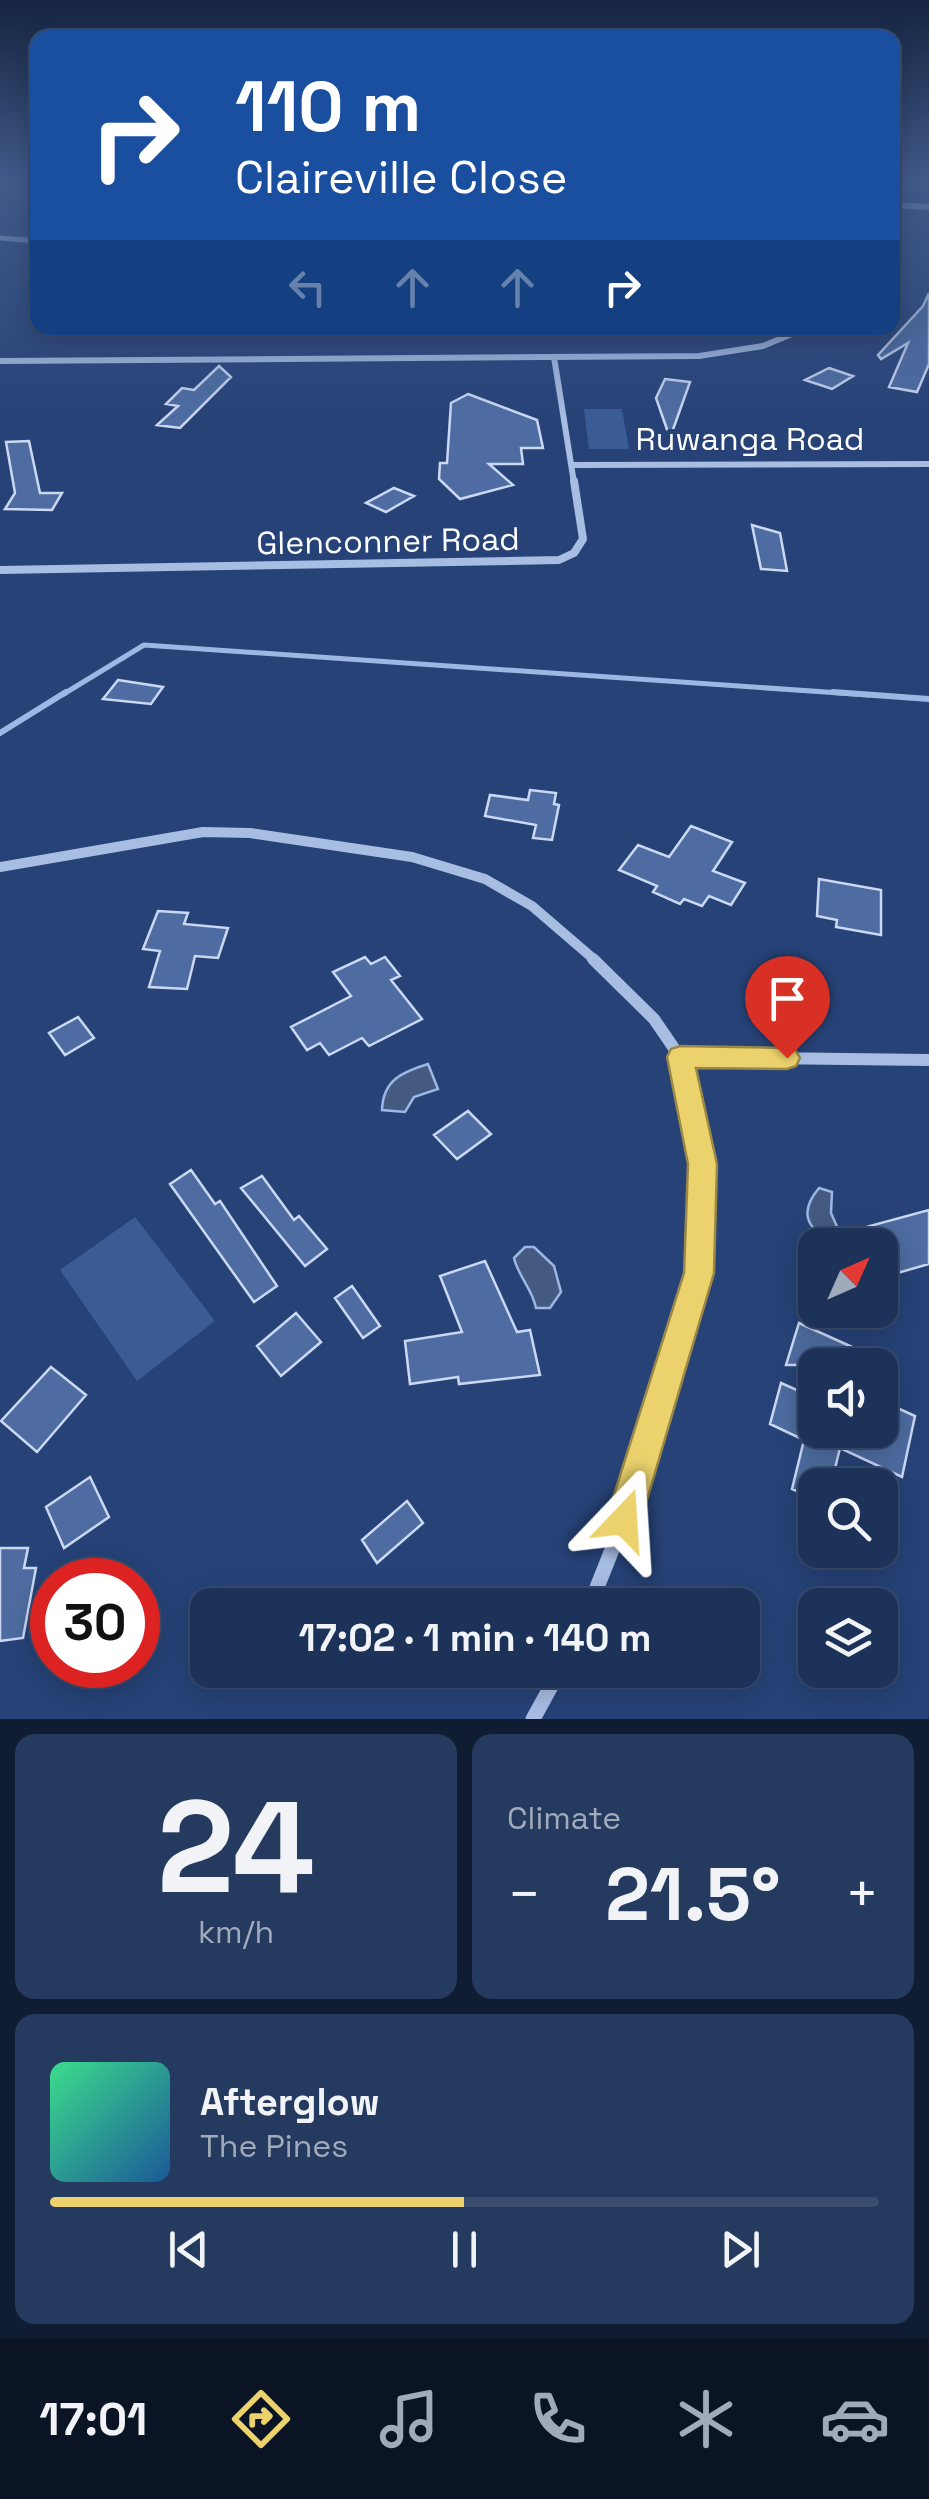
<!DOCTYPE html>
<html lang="en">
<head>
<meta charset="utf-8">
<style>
  body { margin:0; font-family:"Space Grotesk",sans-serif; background:#253a5f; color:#f1f3f6; height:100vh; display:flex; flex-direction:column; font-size:38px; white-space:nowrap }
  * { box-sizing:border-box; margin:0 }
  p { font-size:32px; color:#a0aaba }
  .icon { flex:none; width:55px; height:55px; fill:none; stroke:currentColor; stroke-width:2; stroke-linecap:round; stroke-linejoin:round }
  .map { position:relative; height:1719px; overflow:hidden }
  .drawer { display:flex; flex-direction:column; gap:15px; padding:15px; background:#0f1c31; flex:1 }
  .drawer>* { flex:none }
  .banner { position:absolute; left:30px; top:30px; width:870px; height:305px; border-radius:20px; box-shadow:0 5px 25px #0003,0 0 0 2px #3a4d6f; background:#1a4fa0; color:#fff; overflow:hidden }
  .needle { width:65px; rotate:45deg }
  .tools { position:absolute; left:798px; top:1228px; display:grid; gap:20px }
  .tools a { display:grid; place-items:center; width:100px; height:100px; border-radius:20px; background:#1c3259; box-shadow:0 5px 25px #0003,0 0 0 2px #3a4d6f; font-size:50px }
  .speed { position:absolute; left:30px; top:1558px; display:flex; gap:20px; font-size:50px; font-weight:700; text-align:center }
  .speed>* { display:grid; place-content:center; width:130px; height:130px; border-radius:50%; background:#1c3259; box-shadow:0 5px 25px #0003,0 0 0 2px #3a4d6f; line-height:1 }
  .speed .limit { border:15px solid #d22; background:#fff; color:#111 }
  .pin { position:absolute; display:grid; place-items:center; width:85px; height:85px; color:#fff; margin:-102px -42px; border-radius:50% 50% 50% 0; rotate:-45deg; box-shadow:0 0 10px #0007 }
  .pin .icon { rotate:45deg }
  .me { position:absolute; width:110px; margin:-55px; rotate:20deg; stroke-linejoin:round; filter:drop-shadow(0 0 8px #0008) }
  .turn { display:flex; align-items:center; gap:35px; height:210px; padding:0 40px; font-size:45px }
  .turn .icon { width:130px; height:130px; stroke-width:2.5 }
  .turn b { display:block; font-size:70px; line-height:85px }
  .lanes { display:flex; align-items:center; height:95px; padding:0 40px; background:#0003; justify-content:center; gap:50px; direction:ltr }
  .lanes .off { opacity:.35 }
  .big { font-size:75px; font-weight:600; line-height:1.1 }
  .drawer .tile { flex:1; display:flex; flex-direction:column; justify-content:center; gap:15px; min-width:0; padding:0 35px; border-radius:20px; background:#253a5f }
  .drawer .dial { align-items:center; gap:0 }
  .dial b { font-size:130px; line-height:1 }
  .song { display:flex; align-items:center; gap:30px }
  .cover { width:120px; height:120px; border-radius:15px; background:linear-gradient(135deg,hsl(150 70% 55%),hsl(210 70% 35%)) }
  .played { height:10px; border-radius:5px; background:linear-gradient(90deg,#ebd26d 50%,#3a4d6f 50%) }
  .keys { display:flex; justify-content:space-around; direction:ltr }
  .heat { display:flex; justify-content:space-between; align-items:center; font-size:55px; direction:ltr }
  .drawer .tiles { flex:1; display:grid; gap:15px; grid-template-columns:1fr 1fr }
  .tile:last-child { grid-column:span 2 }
  .trip { position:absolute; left:190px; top:1588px; width:570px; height:100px; border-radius:20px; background:#1c3259; box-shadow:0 5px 25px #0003,0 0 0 2px #3a4d6f; font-weight:600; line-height:100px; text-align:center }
  .tab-bar { display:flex; height:160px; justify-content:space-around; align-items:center; background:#0b1424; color:#a0aaba }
  .tab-bar .icon { width:70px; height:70px }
  .tab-bar .selected { color:#ebd26d }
  .tab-bar b { font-size:45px; color:#f1f3f6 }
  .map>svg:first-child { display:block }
  .green { fill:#3a5b94 }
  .water { fill:#455a81; stroke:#9cb7e3; stroke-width:2.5 }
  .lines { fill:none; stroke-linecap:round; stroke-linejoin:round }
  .stream-far1 { stroke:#9cb7e3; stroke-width:5 }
  .stream { stroke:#9cb7e3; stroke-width:6 }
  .building { fill:#4e6ca1; stroke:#cad8f2; stroke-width:2.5 }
  .street-far5 { stroke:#a7bde2; stroke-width:5 }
  .street-far4 { stroke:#a7bde2; stroke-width:6 }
  .street-far3 { stroke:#a7bde2; stroke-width:8 }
  .street-far2 { stroke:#a7bde2; stroke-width:10 }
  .street-far1 { stroke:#a7bde2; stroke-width:12 }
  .street { stroke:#a7bde2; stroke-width:15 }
  .secondary { fill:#d0dcf3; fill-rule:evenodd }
  .route { fill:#ebd26d; stroke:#998847; stroke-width:2.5 }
  .labels { text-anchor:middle; stroke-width:10; stroke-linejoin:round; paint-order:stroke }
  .far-street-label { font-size:32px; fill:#fff; stroke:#264277 }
</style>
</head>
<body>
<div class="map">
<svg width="929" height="1719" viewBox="0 0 929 1719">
  <rect width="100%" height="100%" fill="#264277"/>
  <path class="green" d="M584 409H622L629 449H589Z
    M135 1217 215 1321 137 1381 60 1270Z"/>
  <path class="water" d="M428 1064 438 1089 414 1097 405 1112 382 1110C383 1080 402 1072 428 1064Z
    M819 1188 832 1192 831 1213 839 1231 826 1238C802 1224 803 1207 819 1188Z
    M525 1247H534L554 1266 561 1292 550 1308H536C532 1288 518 1276 514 1258Z"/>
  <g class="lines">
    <path class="stream-far1" d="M62 695 144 645 869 695"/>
    <path class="stream" d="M833 692 929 699
      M0 733 66 692"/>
  </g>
  <path class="building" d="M929 293V364L917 392 889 387 908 343 881 359 878 355 923 306Z
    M219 366 231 377 180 428 157 425 178 406 166 404 182 388 194 390Z
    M829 368 853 376 832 389 805 380Z
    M665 379 690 382 670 438 656 398Z
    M468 394 537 420 543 448H521L523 464H489L513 485 460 499 439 479 440 463H447L451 403Z
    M29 441 40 493H62L52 510 5 509 15 493 6 442Z
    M394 488 414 496 386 512 366 503Z
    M752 525 780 533 787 571 761 569Z
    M118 680 163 687 151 704 103 699Z
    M530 790 556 793 554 804 559 805 552 840 533 838 536 825 485 816 490 795 528 800Z
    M691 826 732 842 713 871 745 883 731 905 709 896 702 906 684 899 680 904 653 892 657 886 619 870 638 845 669 857Z
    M819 879 881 890V935L836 927 837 920 817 916Z
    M158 911 188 913 184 924 228 928 218 958 195 956 187 989 149 987 160 951 143 949Z
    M365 957 371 964 385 957 400 976 391 980 422 1019 369 1046 362 1038 329 1055 320 1043 307 1050 291 1027 351 996 333 972Z
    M78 1017 94 1038 65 1055 49 1033Z
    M468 1111 491 1134 457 1159 434 1135Z
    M191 1170 215 1204 220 1201 277 1286 254 1302 170 1184Z
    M262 1176 294 1220 299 1216 327 1249 305 1266 241 1188Z
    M929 1210V1264L880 1278V1245H863L855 1230Z
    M485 1261 517 1332 530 1330 540 1375 459 1384 458 1377 410 1384 405 1341 462 1332 440 1276Z
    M352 1286 380 1326 363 1338 335 1298Z
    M296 1313 321 1342 281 1376 257 1346Z
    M799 1323 892 1365H786Z
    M51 1367 86 1395 37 1452 1 1421Z
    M781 1383 815 1398V1430H880V1400L915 1416 902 1477 840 1448 831 1485H815V1499L792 1489 804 1440 770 1424Z
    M90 1477 109 1517 64 1548 46 1507Z
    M407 1501 423 1523 377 1563 362 1540Z
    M0 1548H28L24 1568H36L23 1638 0 1641Z"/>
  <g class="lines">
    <path class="street-far5" d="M0 238 38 241"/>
    <path class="street-far4" d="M554 357 574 483
      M0 361 699 356 763 346 806 328
      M572 465 929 464"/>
    <path class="street-far3" d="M0 570 559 560 574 553 583 539 574 481"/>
    <path class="street-far2" d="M0 867 203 832 250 833 412 857 485 879 532 906 596 961"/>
    <path class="street-far1" d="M593 959 654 1019 680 1057 702 1164 699 1273 692 1297
      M680 1057 929 1060"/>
    <path class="street" d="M590 1605 635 1492 693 1295
      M533 1719 560 1670"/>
    <path class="secondary" d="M892 202 929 204V210L892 208Z"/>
  </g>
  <linearGradient id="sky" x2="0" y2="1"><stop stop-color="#152441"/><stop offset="0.43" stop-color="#415a8a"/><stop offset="1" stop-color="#415a8a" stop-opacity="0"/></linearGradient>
  <rect width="929" height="421" fill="url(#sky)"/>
  <path class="route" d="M680 1046 787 1048 796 1051 800 1058 796 1066 787 1069 696 1068 717 1164 714 1273 641 1520 636 1532 624 1538 611 1532 606 1520 684 1273 688 1164 667 1057 671 1049Z"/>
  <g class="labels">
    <g class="far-street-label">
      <text x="750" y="450">Ruwanga Road</text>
      <text transform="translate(388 541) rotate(-1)" y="11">Glenconner Road</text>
    </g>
  </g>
</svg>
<div class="tools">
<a><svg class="needle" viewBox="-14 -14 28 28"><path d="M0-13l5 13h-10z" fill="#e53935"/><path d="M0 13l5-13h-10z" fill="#a0aaba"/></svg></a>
<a><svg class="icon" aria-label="sound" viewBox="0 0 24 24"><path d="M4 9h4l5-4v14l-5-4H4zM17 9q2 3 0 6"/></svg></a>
<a><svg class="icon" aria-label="search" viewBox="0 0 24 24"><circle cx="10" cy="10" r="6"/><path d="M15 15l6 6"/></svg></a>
<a><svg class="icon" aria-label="layers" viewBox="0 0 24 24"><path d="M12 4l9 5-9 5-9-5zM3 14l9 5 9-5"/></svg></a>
</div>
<div class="speed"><div class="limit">30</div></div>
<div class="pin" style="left:787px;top:1058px;background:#d93025"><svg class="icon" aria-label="arrive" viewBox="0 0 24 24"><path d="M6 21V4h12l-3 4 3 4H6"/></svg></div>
<svg class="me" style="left:624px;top:1520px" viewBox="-20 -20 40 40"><path d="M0-17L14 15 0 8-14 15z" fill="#ebd26d" stroke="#fff" stroke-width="4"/></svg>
<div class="trip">17:02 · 1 min · 140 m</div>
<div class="banner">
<div class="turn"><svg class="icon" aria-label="right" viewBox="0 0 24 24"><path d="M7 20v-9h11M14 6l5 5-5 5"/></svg><div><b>110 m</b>Claireville Close</div></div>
<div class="lanes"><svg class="icon off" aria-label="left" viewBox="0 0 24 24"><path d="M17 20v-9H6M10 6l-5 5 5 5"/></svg><svg class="icon off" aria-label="ahead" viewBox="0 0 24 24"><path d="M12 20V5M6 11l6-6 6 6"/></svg><svg class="icon off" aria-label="ahead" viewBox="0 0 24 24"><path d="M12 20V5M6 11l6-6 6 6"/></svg><svg class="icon" aria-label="right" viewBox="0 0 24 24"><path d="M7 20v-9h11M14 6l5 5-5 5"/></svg></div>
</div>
</div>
<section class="drawer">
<div class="tiles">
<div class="tile dial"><b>24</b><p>km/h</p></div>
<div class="tile"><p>Climate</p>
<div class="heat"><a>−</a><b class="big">21.5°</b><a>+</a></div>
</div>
<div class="tile">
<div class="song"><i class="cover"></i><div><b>Afterglow</b><p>The Pines</p></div></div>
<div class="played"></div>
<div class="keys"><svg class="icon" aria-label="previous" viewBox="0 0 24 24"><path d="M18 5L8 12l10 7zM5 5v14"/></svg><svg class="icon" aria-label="pause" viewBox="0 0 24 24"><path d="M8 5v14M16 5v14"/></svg><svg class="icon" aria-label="next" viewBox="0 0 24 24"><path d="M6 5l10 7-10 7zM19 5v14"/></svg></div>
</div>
</div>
</section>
<nav class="tab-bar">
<b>17:01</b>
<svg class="icon selected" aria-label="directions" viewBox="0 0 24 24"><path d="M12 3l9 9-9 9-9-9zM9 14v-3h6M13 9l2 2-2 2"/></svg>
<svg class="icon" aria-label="music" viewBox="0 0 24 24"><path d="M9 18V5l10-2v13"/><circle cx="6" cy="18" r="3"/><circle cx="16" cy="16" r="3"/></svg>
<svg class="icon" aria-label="phone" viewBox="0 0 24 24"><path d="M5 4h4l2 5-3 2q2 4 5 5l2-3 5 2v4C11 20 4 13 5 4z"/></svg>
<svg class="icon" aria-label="climate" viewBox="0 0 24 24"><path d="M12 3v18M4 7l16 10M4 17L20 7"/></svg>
<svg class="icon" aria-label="car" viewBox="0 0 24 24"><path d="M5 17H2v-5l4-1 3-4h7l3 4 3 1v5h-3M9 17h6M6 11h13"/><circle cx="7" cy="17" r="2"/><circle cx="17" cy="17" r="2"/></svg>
</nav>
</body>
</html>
